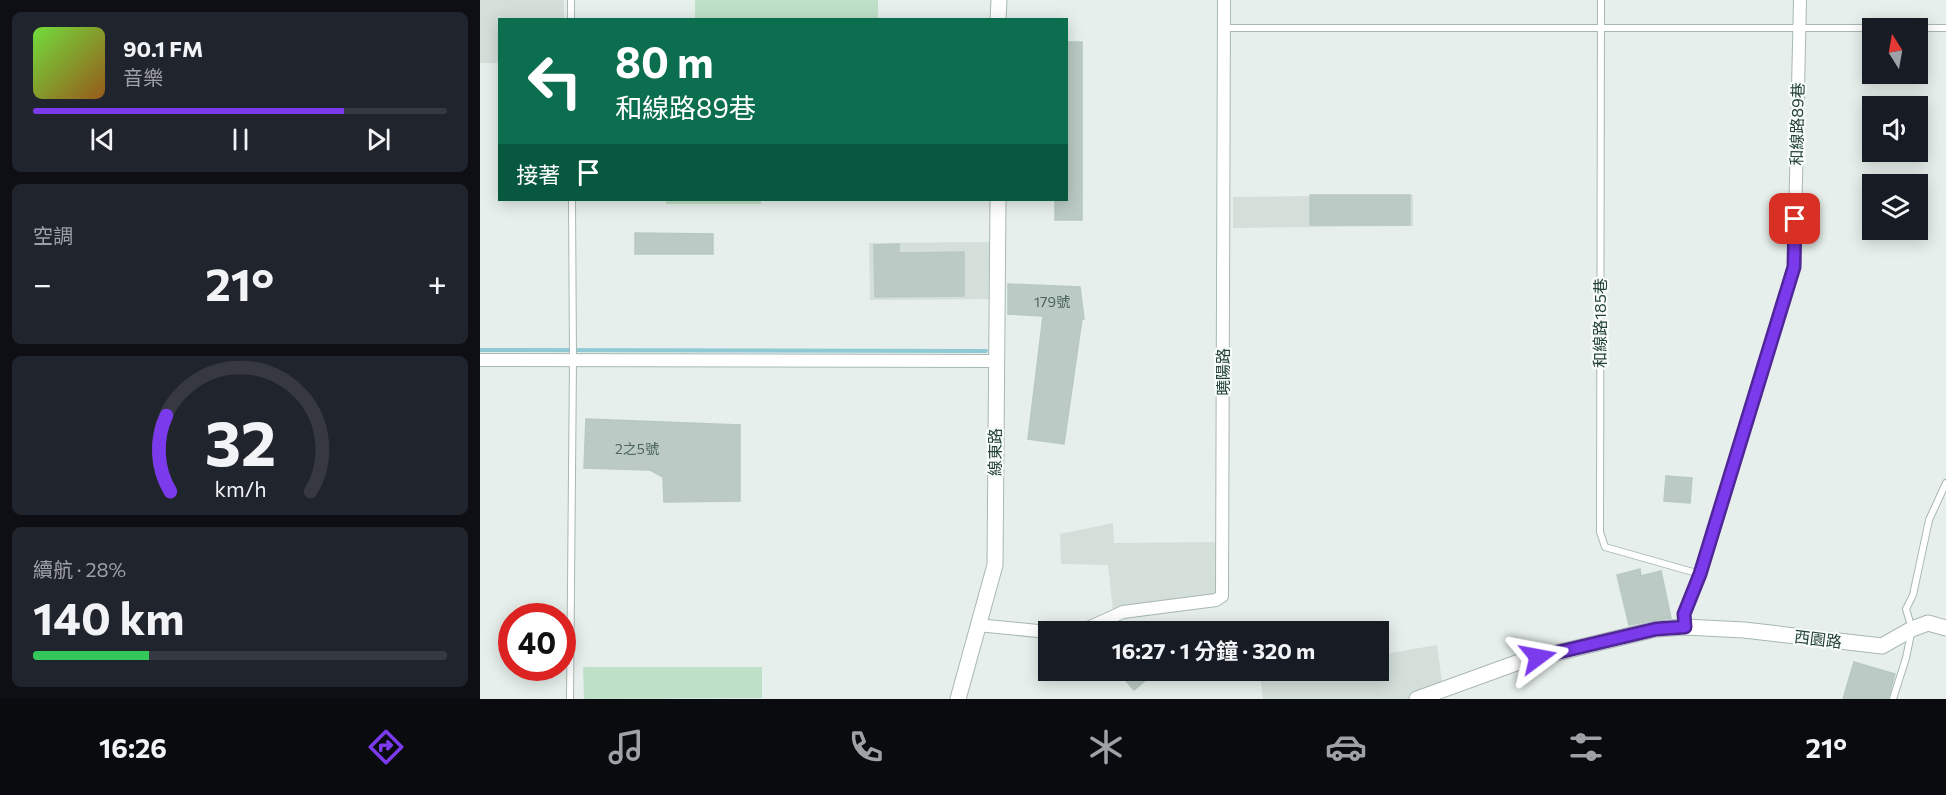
<!DOCTYPE html>
<html lang="zh-TW">
<head>
<meta charset="utf-8">
<style>
  body { margin:0; font-family:Commissioner,"Noto Sans TC",sans-serif; background:#20242c; color:#f1f3f6; height:100vh; display:flex; flex-direction:column; font-size:22px; white-space:nowrap }
  * { box-sizing:border-box; margin:0 }
  p { font-size:20px; color:#9ea1a6 }
  .icon { flex:none; width:33px; height:33px; fill:none; stroke:currentColor; stroke-width:2; stroke-linecap:round; stroke-linejoin:round }
  .map { position:relative; flex:1; overflow:hidden }
  .sheet { display:flex; flex-direction:column; gap:12px; padding:12px; background:#0d0f14; width:480px }
  .sheet>* { flex:none }
  .top-card { position:absolute; left:18px; top:18px; width:570px; height:183px; border-radius:0px; box-shadow:0 3px 15px #0003; background:#0b6e4f; color:#fff; overflow:hidden }
  .needle { width:39px; rotate:349deg }
  .buttons { position:absolute; left:1382px; top:18px; display:grid; gap:12px }
  .buttons a { display:grid; place-items:center; width:66px; height:66px; border-radius:0px; background:#171b24; box-shadow:0 3px 15px #0003; font-size:30px }
  .speed { position:absolute; left:18px; top:603px; display:flex; gap:12px; font-size:30px; font-weight:700; text-align:center }
  .speed>* { display:grid; place-content:center; width:78px; height:78px; border-radius:50%; background:#171b24; box-shadow:0 3px 15px #0003; line-height:1 }
  .speed .limit { border:9px solid #d22; background:#fff; color:#111 }
  .pin { position:absolute; display:grid; place-items:center; width:51px; height:51px; color:#fff; margin:-26px; border-radius:12px; box-shadow:0 3px 9px #0006 }
  .me { position:absolute; width:66px; margin:-33px; rotate:77deg; stroke-linejoin:round; filter:drop-shadow(0 0 4px #0008) }
  .turn { display:flex; align-items:center; gap:21px; height:126px; padding:0 18px; font-size:27px }
  .turn .icon { width:78px; height:78px; stroke-width:2.5 }
  .turn b { display:block; font-size:42px; line-height:51px }
  .then { display:flex; align-items:center; height:57px; padding:0 18px; background:#0003; gap:12px; font-size:22px }
  .big { font-size:45px; font-weight:700; line-height:1.1 }
  .sheet .widget { flex:1; display:flex; flex-direction:column; justify-content:center; gap:9px; min-width:0; padding:0 21px; border-radius:9px; background:#20242c }
  .sheet .dial { align-items:center; gap:0 }
  .dial svg { height:156px; overflow:visible; fill:none; stroke:#363941; stroke-width:7; stroke-linecap:round; text-anchor:middle }
  .dial text { fill:#f1f3f6; stroke:none }
  .song { display:flex; align-items:center; gap:18px }
  .cover { width:72px; height:72px; border-radius:9px; background:linear-gradient(135deg,hsl(100 70% 55%),hsl(30 70% 35%)) }
  .played { height:6px; border-radius:3px; background:linear-gradient(90deg,#7c3aed 75%,#363941 75%) }
  .keys { display:flex; justify-content:space-around; direction:ltr }
  .heat { display:flex; justify-content:space-between; align-items:center; font-size:33px; direction:ltr }
  .charge { height:9px; border-radius:4px; background:linear-gradient(90deg,#34c759 28%,#363941 0) }
  .trip { position:absolute; left:558px; top:621px; width:351px; height:60px; border-radius:0px; background:#171b24; box-shadow:0 3px 15px #0003; font-weight:700; line-height:60px; text-align:center }
  .tab-bar { display:flex; height:96px; justify-content:space-around; align-items:center; background:#090b0e; color:#9ea1a6 }
  .tab-bar .icon { width:42px; height:42px }
  .tab-bar .on { color:#7c3aed }
  .tab-bar b { font-size:27px; color:#f1f3f6 }
  main { display:flex; flex:1; min-height:0 }
  .map>svg:first-child { display:block }
  .built { fill:#d4dfda }
  .green { fill:#bfe0c8 }
  .lines { fill:none; stroke-linecap:round; stroke-linejoin:round }
  .stream { stroke:#8ec9d4; stroke-width:4 }
  .building { fill:#bbcac4; stroke:#b8c9c2; stroke-width:1.5 }
  .service-casing { stroke:#a8b8b2; stroke-width:8 }
  .minor-casing { stroke:#a8b8b2; stroke-width:14 }
  .tertiary-casing { stroke:#a8b8b2; stroke-width:17 }
  .service { stroke:#fff; stroke-width:6 }
  .minor { stroke:#fff; stroke-width:12 }
  .tertiary { stroke:#fff; stroke-width:15 }
  .route-casing { stroke:#51269a; stroke-width:15 }
  .route { stroke:#7c3aed; stroke-width:10 }
  .labels { text-anchor:middle; stroke-width:4.5; stroke-linejoin:round; paint-order:stroke }
  .number-label { font-size:14px; fill:#4a645c }
  .street-label { font-size:16px; fill:#24423a; stroke:#f7fbf9 }
</style>
</head>
<body>
<main>
<section class="sheet">
<div class="widget">
<div class="song"><i class="cover"></i><div><b>90.1 FM</b><p>音樂</p></div></div>
<div class="played"></div>
<div class="keys"><svg class="icon" aria-label="previous" viewBox="0 0 24 24"><path d="M18 5L8 12l10 7zM5 5v14"/></svg><svg class="icon" aria-label="pause" viewBox="0 0 24 24"><path d="M8 5v14M16 5v14"/></svg><svg class="icon" aria-label="next" viewBox="0 0 24 24"><path d="M6 5l10 7-10 7zM19 5v14"/></svg></div>
</div>
<div class="widget"><p>空調</p>
<div class="heat"><a>−</a><b class="big">21°</b><a>+</a></div>
</div>
<div class="widget dial"><svg viewBox="0 0 100 80">
<path d="M14 69A42 42 0 1 1 86 69"/>
<path d="M14 69A42 42 0 0 1 12 30" stroke="#7c3aed"/>
<text x="50" y="56" font-size="32" font-weight="700">32</text>
<text x="50" y="72" font-size="11">km/h</text>
</svg></div>
<div class="widget"><p>續航 · 28%</p><b class="big">140 km</b><div class="charge"></div></div>
</section>
<div class="map">
<svg width="1466" height="699" viewBox="0 0 1466 699">
  <rect width="100%" height="100%" fill="#e6efeb"/>
  <path class="built" d="M0 0H84V19L20 20 19 63H0Z
    M933 195V226L753 228V197Z
    M510 242V299L390 300 389 243Z
    M633 523 634 543 736 542V601L633 611 628 565 581 564 580 534Z
    M957 645 963 689 934 699H783L780 673 796 670H898L899 655Z"/>
  <path class="green" d="M215 0H398V19H215Z
    M186 200H281V204H186Z
    M103 667H282V698L104 699Z"/>
  <g class="lines">
    <path class="stream" d="M0 350 506 351"/>
  </g>
  <path class="building" d="M586 42H602V220H575V200H586Z
    M830 195H930V225H830Z
    M155 233 233 234V254H155Z
    M419 244V253L484 252V296L395 297 394 245Z
    M528 284 600 287 604 319H602L584 444 548 439 563 316 528 314Z
    M106 419 260 425V501L184 502 183 477 170 470 104 468Z
    M1186 476 1212 478 1210 503 1184 501Z
    M1160 569 1161 576 1181 571 1191 618 1174 620 1149 625 1137 575Z
    M1374 662 1415 674 1408 699H1363Z
    M647 670H666L671 676 654 690 641 675Z"/>
  <g class="lines">
    <g class="service-casing">
      <path id="service" d="M91 0V20
        M1121 0 1120 532 1125 547 1220 574
        M744 28H1466
        M90 699 93 360 92 200
        M1413 699 1426 658 1432 629 1426 609 1433 595 1449 520 1466 483"/>
    </g>
    <g class="minor-casing">
      <path id="minor" d="M0 360 517 361
        M497 625 568 632
        M1205 627 1204 614 1220 575 1314 267 1320 0
        M599 632 643 612 736 600 742 596 744 0"/>
    </g>
    <g class="tertiary-casing">
      <path id="tertiary" d="M518 20 519 0
        M478 699 515 565 518 200
        M937 699 1039 662 1176 629 1205 627 1264 630 1402 646 1432 629 1448 623 1466 628"/>
    </g>
    <use href="#service" class="service"/>
    <use href="#minor" class="minor"/>
    <use href="#tertiary" class="tertiary"/>
  </g>
  <g class="lines">
    <g class="route-casing">
      <path id="route" d="M1058 657 1176 629 1205 627 1204 614 1220 574 1314 267 1315 219"/>
    </g>
    <use href="#route" class="route"/>
  </g>
  <g class="labels">
    <g class="number-label">
      <text x="572" y="307">179號</text>
      <text x="157" y="454">2之5號</text>
    </g>
    <g class="street-label">
      <text transform="translate(1317 124) rotate(-89)" y="6">和線路89巷</text>
      <text transform="translate(1120 323) rotate(-90)" y="6">和線路185巷</text>
      <text transform="translate(743 372) rotate(-90)" y="6">曉陽路</text>
      <text transform="translate(515 452) rotate(-90)" y="6">線東路</text>
      <text transform="translate(1338 639) rotate(7)" y="6">西園路</text>
    </g>
  </g>
</svg>
<div class="buttons">
<a><svg class="needle" viewBox="-14 -14 28 28"><path d="M0-13l5 13h-10z" fill="#e53935"/><path d="M0 13l5-13h-10z" fill="#9ea1a6"/></svg></a>
<a><svg class="icon" aria-label="sound" viewBox="0 0 24 24"><path d="M4 9h4l5-4v14l-5-4H4zM17 9q2 3 0 6"/></svg></a>
<a><svg class="icon" aria-label="layers" viewBox="0 0 24 24"><path d="M12 4l9 5-9 5-9-5zM3 14l9 5 9-5"/></svg></a>
</div>
<div class="speed"><div class="limit">40</div></div>
<div class="pin" style="left:1315px;top:219px;background:#d93025"><svg class="icon" aria-label="arrive" viewBox="0 0 24 24"><path d="M6 21V4h12l-3 4 3 4H6"/></svg></div>
<svg class="me" style="left:1058px;top:657px" viewBox="-20 -20 40 40"><path d="M0-17L14 15 0 8-14 15z" fill="#7c3aed" stroke="#fff" stroke-width="4"/></svg>
<div class="trip">16:27 · 1 分鐘 · 320 m</div>
<div class="top-card">
<div class="turn"><svg class="icon" aria-label="left" viewBox="0 0 24 24"><path d="M17 20v-9H6M10 6l-5 5 5 5"/></svg><div><b>80 m</b>和線路89巷</div></div>
<div class="then">接著<svg class="icon" aria-label="arrive" viewBox="0 0 24 24"><path d="M6 21V4h12l-3 4 3 4H6"/></svg></div>
</div>
</div>
</main>
<nav class="tab-bar">
<b>16:26</b>
<svg class="icon on" aria-label="directions" viewBox="0 0 24 24"><path d="M12 3l9 9-9 9-9-9zM9 14v-3h6M13 9l2 2-2 2"/></svg>
<svg class="icon" aria-label="music" viewBox="0 0 24 24"><path d="M9 18V5l10-2v13"/><circle cx="6" cy="18" r="3"/><circle cx="16" cy="16" r="3"/></svg>
<svg class="icon" aria-label="phone" viewBox="0 0 24 24"><path d="M5 4h4l2 5-3 2q2 4 5 5l2-3 5 2v4C11 20 4 13 5 4z"/></svg>
<svg class="icon" aria-label="climate" viewBox="0 0 24 24"><path d="M12 3v18M4 7l16 10M4 17L20 7"/></svg>
<svg class="icon" aria-label="car" viewBox="0 0 24 24"><path d="M5 17H2v-5l4-1 3-4h7l3 4 3 1v5h-3M9 17h6M6 11h13"/><circle cx="7" cy="17" r="2"/><circle cx="17" cy="17" r="2"/></svg>
<svg class="icon" aria-label="filters" viewBox="0 0 24 24"><path d="M4 7h16M4 17h16"/><circle cx="9" cy="7" r="2"/><circle cx="15" cy="17" r="2"/></svg>
<b>21°</b>
</nav>
</body>
</html>
